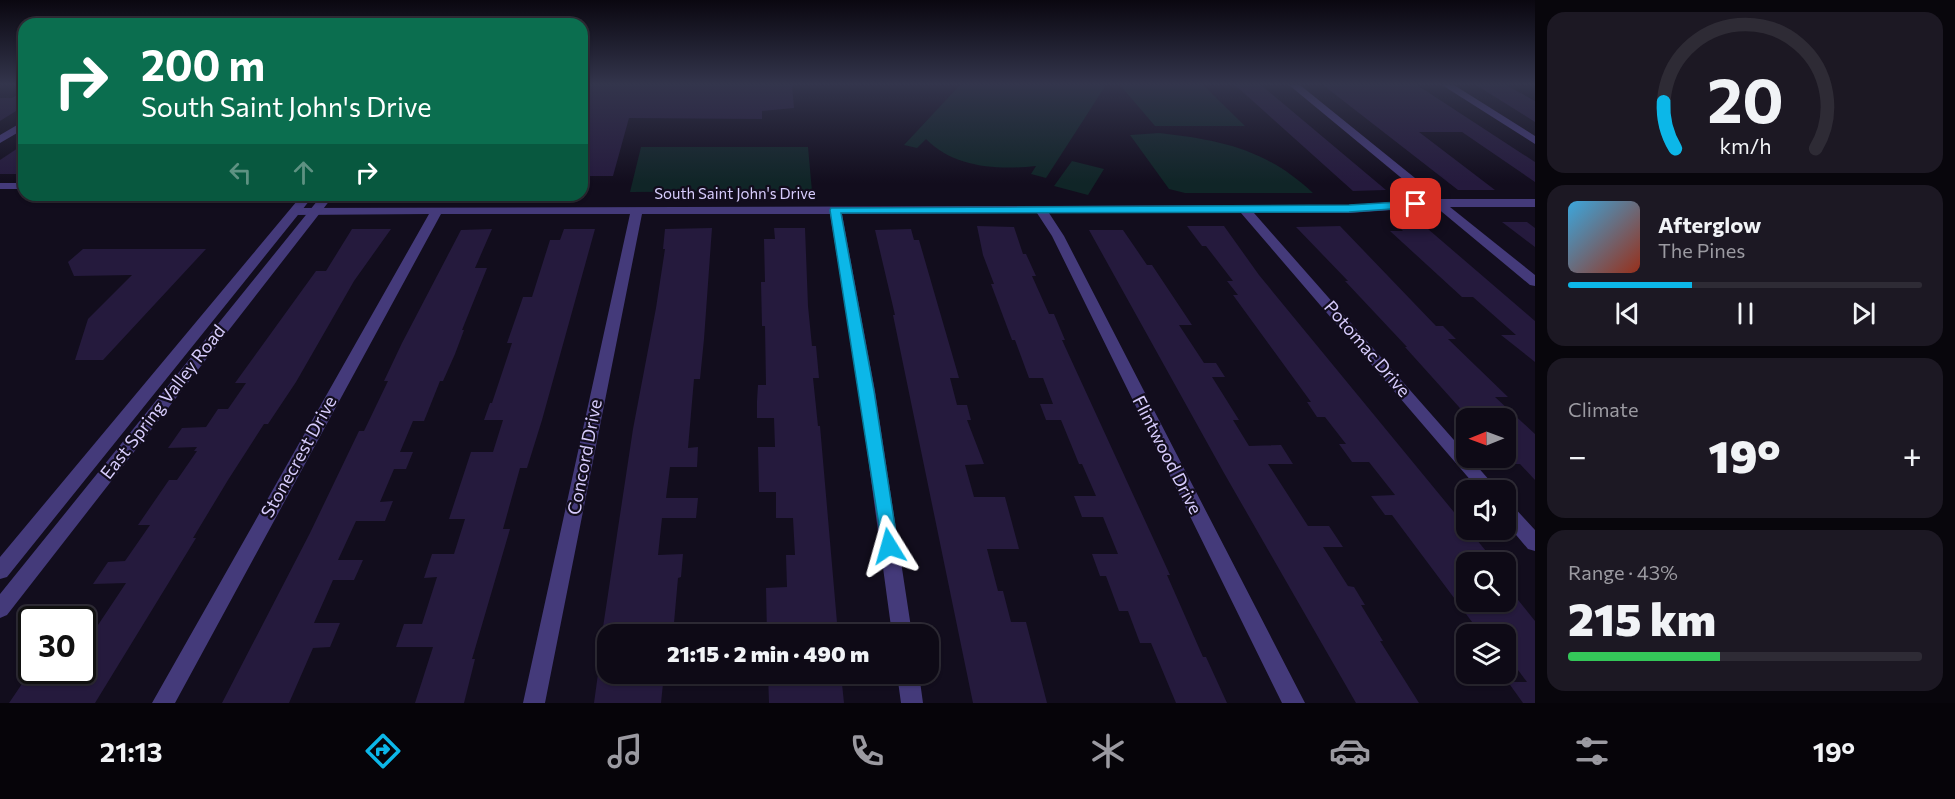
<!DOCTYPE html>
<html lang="en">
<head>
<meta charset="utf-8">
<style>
  body { margin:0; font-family:Commissioner,sans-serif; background:#1c1823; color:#f1f3f6; height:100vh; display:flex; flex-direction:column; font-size:22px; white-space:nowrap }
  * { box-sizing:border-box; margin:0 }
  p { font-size:20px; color:#9b9aa1 }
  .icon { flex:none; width:33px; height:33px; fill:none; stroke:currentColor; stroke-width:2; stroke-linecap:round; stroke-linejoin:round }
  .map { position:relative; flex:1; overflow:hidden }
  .details { display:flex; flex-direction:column; gap:12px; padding:12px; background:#08060c; width:420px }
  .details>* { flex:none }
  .top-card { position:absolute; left:18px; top:18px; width:570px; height:183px; border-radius:18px; box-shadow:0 2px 4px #0004,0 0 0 2px #2e2b35; background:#0b6e4f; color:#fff; overflow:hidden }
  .needle { width:39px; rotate:269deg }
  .controls { position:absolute; left:1456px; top:408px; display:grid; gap:12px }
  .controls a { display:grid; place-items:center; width:60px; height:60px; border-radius:12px; background:#0e0a16; box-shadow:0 2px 4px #0004,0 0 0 2px #2e2b35; font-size:30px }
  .speed { position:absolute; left:18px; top:606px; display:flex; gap:12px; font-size:30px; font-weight:700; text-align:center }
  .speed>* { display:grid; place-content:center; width:78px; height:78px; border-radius:50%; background:#0e0a16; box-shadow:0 2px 4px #0004,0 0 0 2px #2e2b35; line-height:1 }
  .speed .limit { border:3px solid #111; border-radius:9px; background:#fff; color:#111 }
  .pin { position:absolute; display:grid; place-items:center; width:51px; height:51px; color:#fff; margin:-26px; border-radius:12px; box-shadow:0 3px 9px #0006 }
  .me { position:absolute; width:66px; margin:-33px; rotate:352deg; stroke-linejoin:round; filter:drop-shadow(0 0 4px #0008) }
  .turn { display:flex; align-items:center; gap:21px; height:126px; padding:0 24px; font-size:27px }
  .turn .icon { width:78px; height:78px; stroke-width:2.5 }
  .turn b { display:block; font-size:42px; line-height:51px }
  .lanes { display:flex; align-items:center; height:57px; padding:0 24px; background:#0003; justify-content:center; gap:30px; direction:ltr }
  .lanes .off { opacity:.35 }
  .big { font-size:45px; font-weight:800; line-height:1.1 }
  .details .tile { flex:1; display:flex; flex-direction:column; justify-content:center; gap:9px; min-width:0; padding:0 21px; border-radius:18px; background:#1c1823 }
  .details .dial { align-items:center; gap:0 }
  .dial svg { height:156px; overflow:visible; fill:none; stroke:#2e2b35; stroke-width:7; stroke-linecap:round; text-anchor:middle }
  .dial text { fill:#f1f3f6; stroke:none }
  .song { display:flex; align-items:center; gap:18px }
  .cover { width:72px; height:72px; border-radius:9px; background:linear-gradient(135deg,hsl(200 70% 55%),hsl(10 70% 35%)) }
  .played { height:6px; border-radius:3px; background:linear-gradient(90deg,#0cb7e8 35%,#2e2b35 35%) }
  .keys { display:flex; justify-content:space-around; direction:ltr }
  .heat { display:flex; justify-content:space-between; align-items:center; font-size:33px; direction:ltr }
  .charge { height:9px; border-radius:4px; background:linear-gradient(90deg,#34c759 43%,#2e2b35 0) }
  .trip { position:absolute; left:597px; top:624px; width:342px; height:60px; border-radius:18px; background:#0e0a16; box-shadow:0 2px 4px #0004,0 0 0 2px #2e2b35; font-weight:800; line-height:60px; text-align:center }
  .tab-bar { display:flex; height:96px; justify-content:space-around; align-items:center; background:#060409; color:#9b9aa1 }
  .tab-bar .icon { width:42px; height:42px }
  .tab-bar .on { color:#0cb7e8 }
  .tab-bar b { font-size:27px; color:#f1f3f6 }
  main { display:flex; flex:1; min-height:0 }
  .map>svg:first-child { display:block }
  .green { fill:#102527 }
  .building { fill:#251a3d }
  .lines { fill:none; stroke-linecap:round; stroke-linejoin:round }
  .minor { fill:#443a7a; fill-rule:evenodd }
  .tertiary { fill:#443a7a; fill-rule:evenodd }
  .route { fill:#0cb7e8; stroke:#087797; stroke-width:1.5 }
  .labels { text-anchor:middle; stroke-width:4.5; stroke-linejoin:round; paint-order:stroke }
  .far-street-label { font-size:15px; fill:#d7ccfc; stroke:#120d1d }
  .street-label { font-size:18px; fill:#d7ccfc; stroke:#120d1d }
</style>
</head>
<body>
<main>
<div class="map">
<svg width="1535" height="703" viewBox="0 0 1535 703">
  <rect width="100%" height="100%" fill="#120d1d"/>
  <path class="green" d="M960 85H1106L1046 178 1031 174 1036 166C998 170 954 168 926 139L917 148 904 145Z
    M1120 85H1203L1245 126H1155Z
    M1159 133C1221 140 1266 149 1313 193H1185L1169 189 1130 135Z
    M641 147H808L812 191 630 192Z
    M1072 161 1104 169 1088 195 1054 186Z"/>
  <path class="building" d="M582 85H792L794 108 762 111V119L629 118 613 176H582Z
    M1235 85H1261L1386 190 1353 191Z
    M1323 85H1417L1535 162V182L1462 132H1419L1495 190H1458Z
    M1476 85H1506L1535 101V122Z
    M24 91V106L0 121V98H12Z
    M24 144V174H0V160Z
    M1502 222H1527L1535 228V247Z
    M1395 223H1421L1535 321V362L1501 335H1516L1473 297H1462L1390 231H1403Z
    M977 226 1014 227 1023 254H1026L1036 276H1032L1049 314H1054L1065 340H1062L1170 575H1167L1203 657H1206L1227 703H1176L1151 643H1140L1128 611H1119L1106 576H1100L1092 554H1118L1103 517H1082L1074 496H1096L1082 464H1079L1061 420H1046L1040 404H1053L1043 378H1029L1015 340H1012L991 284H994L983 255Z
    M1187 226H1224L1259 275 1495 562H1467V602H1506V585L1535 621V703H1523L1508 682H1527L1506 654V634H1481L1392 515H1385L1371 496 1395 495 1369 462H1352L1339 444H1346L1325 417H1317L1307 402H1311L1233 295H1238L1227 281H1233L1206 246H1202Z
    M1340 226 1436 326H1443L1456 339H1448L1508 397H1495L1535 434V480L1520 464H1513L1506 456V417H1468L1405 347H1407L1345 281H1348L1296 227Z
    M712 228 704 339 700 379H694L688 448 698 447 697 467H670L666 498H698L696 518H662L658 555 683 554 681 577 678 578 673 634H602L633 429 656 308 665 249H663L665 229Z
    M774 228H805L808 306 812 346H816L819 378H813L818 426H820L838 634H767L766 588 787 587 786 555H795L793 518H776V492H759L758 447H775L774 418H757V401L758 385H766L765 326H762L761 282H765L764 239H775Z
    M352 229H391L354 281 296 382 268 424H264L228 480 193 538H196L95 703H9L26 678H71L75 670H82V628H96L126 583 93 584 108 562 125 561 150 525H138L169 480H177L197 451H194L197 447 168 448 182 428 206 427 218 409H228L246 383H235L316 271H326Z
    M492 229 475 268H487L462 330H464L455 354 443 381H440L424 421H413L400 452H413L406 469H394L380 502 393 501 385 521H356L338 560H363L354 580H333L314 623H340L330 647 313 648 289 703H222L310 533 359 431H364L388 381H384L402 343 461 230Z
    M564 229H595L542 420 527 468H520L503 529H510L472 659H475L464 703H415L433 647H396L404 624H422L437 577 424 578 432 554H454L465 519H449L471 452H493L503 420H484L490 403H492L512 343H507L523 297H532L550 240H560Z
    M911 229 914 240H919L959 378H950L957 405H967L971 420H967L984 464 965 465 974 497H1005L1019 549H987L998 591H1003L1011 622H1026L1047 703H973L906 378 893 315H895L875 230Z
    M1089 230H1123L1147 265H1152L1192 325H1179L1204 363H1216L1225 377H1212L1239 420H1233L1249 446 1281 445 1293 464H1268L1308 526H1329L1343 547H1323L1348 586 1354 587 1365 605H1361L1383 641H1380L1419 703H1356L1224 473Z
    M83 249H206L103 360H75L88 319 132 275 74 276 68 262Z
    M598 674H664L661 703H594Z
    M768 674H841L844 703H769Z"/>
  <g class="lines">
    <path class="minor" d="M1289 85H1300L1441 199H1535V207H1450L1535 275V286L1530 285 1436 207 1349 213H1254L1498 490H1479L1241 213H1049L1064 236 1305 703H1282L1052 236 1037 213 842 214 875 391 912 634H892L859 391 830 214H642L545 703H523L630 214H441L175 703H152L429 214 295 215 291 214V208L1349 205 1428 200Z
      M1442 85H1454L1535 136V144Z
      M24 121V129L0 143V135Z
      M0 183H24V189H0Z
      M1506 503 1512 505 1535 530V551L1528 549 1506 523Z
      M897 674H919L923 703H901Z"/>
    <path class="tertiary" d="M302 195H314L7 577 0 579V557Z
      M322 195H334L7 615 0 618V594Z"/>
  </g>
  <linearGradient id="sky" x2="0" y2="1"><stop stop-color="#0a0710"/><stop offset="0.46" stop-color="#33354c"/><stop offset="1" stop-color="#33354c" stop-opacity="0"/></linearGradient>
  <rect width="1535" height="183" fill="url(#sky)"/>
  <path class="route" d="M1416 201 1420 202V207L1349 212 841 213 874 391 898 546 895 551 889 553 883 551 830 210 831 208 1349 205Z"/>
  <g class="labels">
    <g class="far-street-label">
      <text x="735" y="199">South Saint John's Drive</text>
    </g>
    <g class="street-label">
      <text transform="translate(1367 349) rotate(49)" y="6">Potomac Drive</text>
      <text transform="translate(163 402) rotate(-52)" y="6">East Spring Valley Road</text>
      <text transform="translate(1167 455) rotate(63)" y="6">Flintwood Drive</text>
      <text transform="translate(299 457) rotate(-61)" y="6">Stonecrest Drive</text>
      <text transform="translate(585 457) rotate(-79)" y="6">Concord Drive</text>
    </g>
  </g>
</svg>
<div class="controls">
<a><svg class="needle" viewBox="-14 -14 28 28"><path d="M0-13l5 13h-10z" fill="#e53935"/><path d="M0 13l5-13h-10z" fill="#9b9aa1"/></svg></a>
<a><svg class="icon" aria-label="sound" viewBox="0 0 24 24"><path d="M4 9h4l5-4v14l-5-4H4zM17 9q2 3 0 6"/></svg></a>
<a><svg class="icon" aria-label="search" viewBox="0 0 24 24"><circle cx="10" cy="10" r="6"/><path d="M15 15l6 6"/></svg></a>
<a><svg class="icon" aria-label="layers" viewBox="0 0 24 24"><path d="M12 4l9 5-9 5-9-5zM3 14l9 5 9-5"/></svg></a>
</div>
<div class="speed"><div class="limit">30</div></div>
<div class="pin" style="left:1416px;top:204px;background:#d93025"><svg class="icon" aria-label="arrive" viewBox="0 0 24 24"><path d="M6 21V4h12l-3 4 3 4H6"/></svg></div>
<svg class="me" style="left:889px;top:546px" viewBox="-20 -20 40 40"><path d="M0-17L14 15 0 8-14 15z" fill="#0cb7e8" stroke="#fff" stroke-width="4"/></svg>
<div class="trip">21:15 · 2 min · 490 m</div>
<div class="top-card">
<div class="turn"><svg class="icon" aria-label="right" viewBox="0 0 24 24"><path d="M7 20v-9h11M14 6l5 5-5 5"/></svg><div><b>200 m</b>South Saint John's Drive</div></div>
<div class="lanes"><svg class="icon off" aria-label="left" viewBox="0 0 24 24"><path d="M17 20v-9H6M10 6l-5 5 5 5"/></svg><svg class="icon off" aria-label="ahead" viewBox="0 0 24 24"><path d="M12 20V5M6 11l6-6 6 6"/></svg><svg class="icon" aria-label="right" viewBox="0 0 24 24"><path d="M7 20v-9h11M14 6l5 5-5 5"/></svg></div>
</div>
</div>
<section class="details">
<div class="tile dial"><svg viewBox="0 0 100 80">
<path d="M14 69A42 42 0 1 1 86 69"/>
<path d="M14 69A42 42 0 0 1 8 45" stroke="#0cb7e8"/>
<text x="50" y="56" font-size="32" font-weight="700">20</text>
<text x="50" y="72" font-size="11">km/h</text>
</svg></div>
<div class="tile">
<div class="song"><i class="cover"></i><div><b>Afterglow</b><p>The Pines</p></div></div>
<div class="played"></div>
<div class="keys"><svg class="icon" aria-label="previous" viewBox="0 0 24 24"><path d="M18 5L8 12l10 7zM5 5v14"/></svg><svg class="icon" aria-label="pause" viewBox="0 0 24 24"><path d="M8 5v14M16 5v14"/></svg><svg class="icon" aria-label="next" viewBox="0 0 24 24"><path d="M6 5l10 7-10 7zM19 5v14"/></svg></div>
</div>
<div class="tile"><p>Climate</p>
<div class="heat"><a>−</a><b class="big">19°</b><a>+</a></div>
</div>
<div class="tile"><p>Range · 43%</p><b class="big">215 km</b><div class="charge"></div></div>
</section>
</main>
<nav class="tab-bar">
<b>21:13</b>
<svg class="icon on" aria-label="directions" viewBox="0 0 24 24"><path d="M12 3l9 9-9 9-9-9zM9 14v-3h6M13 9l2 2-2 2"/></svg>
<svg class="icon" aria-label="music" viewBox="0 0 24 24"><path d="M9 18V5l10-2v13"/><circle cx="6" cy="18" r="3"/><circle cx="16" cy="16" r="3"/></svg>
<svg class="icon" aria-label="phone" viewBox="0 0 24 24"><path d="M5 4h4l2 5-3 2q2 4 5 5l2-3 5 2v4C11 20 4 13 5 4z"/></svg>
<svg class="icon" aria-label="climate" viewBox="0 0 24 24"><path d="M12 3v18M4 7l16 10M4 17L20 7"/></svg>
<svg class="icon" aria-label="car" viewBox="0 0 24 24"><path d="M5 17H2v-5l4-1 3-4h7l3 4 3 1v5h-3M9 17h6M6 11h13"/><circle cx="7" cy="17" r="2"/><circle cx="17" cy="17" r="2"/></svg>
<svg class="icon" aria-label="filters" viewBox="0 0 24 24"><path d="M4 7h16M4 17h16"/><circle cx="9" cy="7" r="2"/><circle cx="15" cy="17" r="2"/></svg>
<b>19°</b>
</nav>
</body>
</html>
